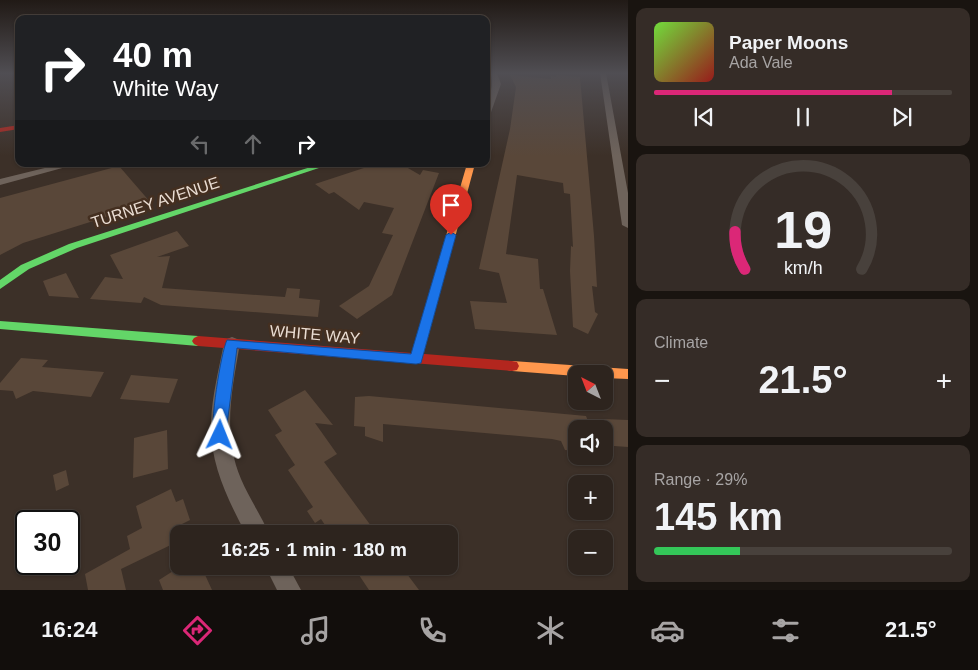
<!DOCTYPE html>
<html lang="en">
<head>
<meta charset="utf-8">
<style>
  body { margin:0; font-family:Arial,sans-serif; background:#352c27; color:#f1f3f6; height:100vh; display:flex; flex-direction:column; font-size:19px; white-space:nowrap }
  * { box-sizing:border-box; margin:0 }
  p { font-size:16px; color:#a7a4a4 }
  .icon { flex:none; width:28px; height:28px; fill:none; stroke:currentColor; stroke-width:2; stroke-linecap:round; stroke-linejoin:round }
  .map { position:relative; flex:1; overflow:hidden }
  .drawer { display:flex; flex-direction:column; gap:8px; padding:8px; background:#191410; width:350px }
  .drawer>* { flex:none }
  .hud { position:absolute; left:15px; top:15px; width:475px; height:152px; border-radius:10px; box-shadow:0 1px 4px #0004,0 0 0 1px #48413c; background:#202124; color:#fff; overflow:hidden }
  .needle { width:32px; rotate:318deg }
  .fabs { position:absolute; left:568px; top:365px; display:grid; gap:10px }
  .fabs a { display:grid; place-items:center; width:45px; height:45px; border-radius:10px; background:#2d241e; box-shadow:0 1px 4px #0004,0 0 0 1px #48413c; font-size:25px }
  .speed { position:absolute; left:15px; top:510px; display:flex; gap:10px; font-size:25px; font-weight:700; text-align:center }
  .speed>* { display:grid; place-content:center; width:65px; height:65px; border-radius:50%; background:#2d241e; box-shadow:0 1px 4px #0004,0 0 0 1px #48413c; line-height:1 }
  .speed .limit { border:2px solid #111; border-radius:8px; background:#fff; color:#111 }
  .pin { position:absolute; display:grid; place-items:center; width:42px; height:42px; color:#fff; margin:-51px -21px; border-radius:50% 50% 50% 0; rotate:-45deg; box-shadow:0 0 5px #0007 }
  .pin .icon { rotate:45deg }
  .me { position:absolute; width:55px; margin:-28px; rotate:2deg; stroke-linejoin:round; filter:drop-shadow(0 0 4px #0008) }
  .turn { display:flex; align-items:center; gap:18px; height:105px; padding:0 15px; font-size:22px }
  .turn .icon { width:65px; height:65px; stroke-width:2.5 }
  .turn b { display:block; font-size:35px; line-height:42px }
  .lanes { display:flex; align-items:center; height:48px; padding:0 15px; background:#0003; justify-content:center; gap:25px; direction:ltr }
  .lanes .off { opacity:.35 }
  .big { font-size:38px; font-weight:700; line-height:1.1 }
  .drawer .card { flex:1; display:flex; flex-direction:column; justify-content:center; gap:8px; min-width:0; padding:0 18px; border-radius:10px; background:#352c27 }
  .drawer .dial { align-items:center; gap:0 }
  .dial svg { height:130px; overflow:visible; fill:none; stroke:#48413c; stroke-width:7; stroke-linecap:round; text-anchor:middle }
  .dial text { fill:#f1f3f6; stroke:none }
  .song { display:flex; align-items:center; gap:15px }
  .cover { width:60px; height:60px; border-radius:8px; background:linear-gradient(135deg,hsl(100 70% 55%),hsl(0 70% 35%)) }
  .played { height:5px; border-radius:2px; background:linear-gradient(90deg,#db2777 80%,#48413c 80%) }
  .keys { display:flex; justify-content:space-around; direction:ltr }
  .heat { display:flex; justify-content:space-between; align-items:center; font-size:28px; direction:ltr }
  .charge { height:8px; border-radius:4px; background:linear-gradient(90deg,#34c759 29%,#48413c 0) }
  .trip { position:absolute; left:170px; top:525px; width:288px; height:50px; border-radius:10px; background:#2d241e; box-shadow:0 1px 4px #0004,0 0 0 1px #48413c; font-weight:700; line-height:50px; text-align:center }
  .tabs { display:flex; height:80px; justify-content:space-around; align-items:center; background:#120e0c; color:#a7a4a4 }
  .tabs .icon { width:35px; height:35px }
  .tabs .current { color:#db2777 }
  .tabs b { font-size:22px; color:#f1f3f6 }
  main { display:flex; flex:1; min-height:0 }
  .map>svg:first-child { display:block }
  .building { fill:#594739 }
  .lines { fill:none; stroke-linecap:round; stroke-linejoin:round }
  .street { fill:#6e635b; fill-rule:evenodd }
  .fast { fill:#63d668; fill-rule:evenodd }
  .slow { fill:#ff974d; fill-rule:evenodd }
  .jam { fill:#b3261e; fill-rule:evenodd }
  .route { fill:#1a73e8; stroke:#114b97 }
  .labels { text-anchor:middle; stroke-width:5; stroke-linejoin:round; paint-order:stroke }
  .street-label { font-size:16px; fill:#eaddd3; stroke:#442f20 }
</style>
</head>
<body>
<main>
<div class="map">
<svg width="628" height="590" viewBox="0 0 628 590">
  <rect width="100%" height="100%" fill="#3c3028"/>
  <path class="building" d="M510 75 551 79V76L556 77V75L580 77 594 236 597 287 592 286 595 312 598 314 588 334 573 327 570 271 571 246 573 247 570 194 564 193 563 183 517 175 506 254 538 259 540 289H543L557 335 475 329 470 301 507 303 499 273 479 269 510 129 516 87Z
    M376 164H401L420 175 423 170 439 173 392 295 357 319 339 306 369 286 393 235 382 233 394 208 364 202 359 210 334 192 329 194 315 184Z
    M119 166 151 203 23 243 0 255V198Z
    M177 231 189 246 157 257 170 256 162 288 285 297 287 288 300 289 299 298 320 300 318 317 161 305 144 297 141 303 90 299 105 277 123 279 110 255Z
    M66 273 79 298 49 296 43 281Z
    M21 358 48 360 42 367 104 372 91 397 33 391 16 399 13 391 0 390V383Z
    M131 375 178 379 169 403 120 399Z
    M305 390 333 425 315 423 337 454 324 462 377 534H331L321 519 315 523 307 511 313 507 288 470 295 465 275 435 282 431 268 410Z
    M369 396 586 416 591 429H576V451L565 450 561 441 552 439 383 424V442L365 436V427L354 426 355 397Z
    M603 419 628 420V447L614 446Z
    M167 430 168 469 133 478 134 438Z
    M66 470 69 485 56 491 53 475Z
    M171 489 176 502 183 499 190 520 182 524 185 534H179V541L121 569 126 590H88L85 574 130 549 127 536 142 528 136 506Z
    M181 566H201L212 590H163L159 580Z
    M353 566H401L419 590H369Z"/>
  <g class="lines">
    <path class="street" d="M491 73H497L501 84 490 115 486 117C486 101 495 88 491 73Z
      M600 73H606L628 193V228L622 225Z
      M61 164H77L0 185V179Z
      M232 337 237 339 240 343C232 390 222 434 241 479 249 498 261 515 269 534H246C228 500 209 462 211 422 212 395 219 369 224 343L227 339Z
      M265 566H288L301 590H277Z"/>
    <path class="fast" d="M320 164H331L77 248 29 269 0 289V280L21 265 69 244Z
      M0 321 198 336 202 338 204 341 202 344 198 346 0 329Z"/>
    <path class="slow" d="M467 164H475L422 359 421 363 416 364 411 363 410 359Z
      M512 361 628 369V379L604 378V374H576V376L512 371 507 370 505 366 507 362Z"/>
    <path class="jam" d="M19 125V129L0 132V128Z
      M198 336 512 361 517 362 519 366 517 370 512 371 198 346 194 344 192 341 194 338Z"/>
  </g>
  <linearGradient id="sky" x2="0" y2="1"><stop stop-color="#211a16"/><stop offset="0.47" stop-color="#504e53"/><stop offset="1" stop-color="#504e53" stop-opacity="0"/></linearGradient>
  <rect width="628" height="156" fill="url(#sky)"/>
  <path class="route" d="M451 232 456 235 421 363 416 364 237 348 225 440 220 442 214 440C209 427 221 352 227 340L411 354 446 235Z"/>
  <g class="labels">
    <g class="street-label">
      <text transform="translate(155 202) rotate(-18)" y="6">TURNEY AVENUE</text>
      <text transform="translate(315 334) rotate(5)" y="6">WHITE WAY</text>
    </g>
  </g>
</svg>
<div class="fabs">
<a><svg class="needle" viewBox="-14 -14 28 28"><path d="M0-13l5 13h-10z" fill="#e53935"/><path d="M0 13l5-13h-10z" fill="#a7a4a4"/></svg></a>
<a><svg class="icon" aria-label="sound" viewBox="0 0 24 24"><path d="M4 9h4l5-4v14l-5-4H4zM17 9q2 3 0 6"/></svg></a>
<a>+</a>
<a>−</a>
</div>
<div class="speed"><div class="limit">30</div></div>
<div class="pin" style="left:451px;top:235px;background:#d93025"><svg class="icon" aria-label="arrive" viewBox="0 0 24 24"><path d="M6 21V4h12l-3 4 3 4H6"/></svg></div>
<svg class="me" style="left:220px;top:435px" viewBox="-20 -20 40 40"><path d="M0-17L14 15 0 8-14 15z" fill="#1a73e8" stroke="#fff" stroke-width="4"/></svg>
<div class="trip">16:25 · 1 min · 180 m</div>
<div class="hud">
<div class="turn"><svg class="icon" aria-label="right" viewBox="0 0 24 24"><path d="M7 20v-9h11M14 6l5 5-5 5"/></svg><div><b>40 m</b>White Way</div></div>
<div class="lanes"><svg class="icon off" aria-label="left" viewBox="0 0 24 24"><path d="M17 20v-9H6M10 6l-5 5 5 5"/></svg><svg class="icon off" aria-label="ahead" viewBox="0 0 24 24"><path d="M12 20V5M6 11l6-6 6 6"/></svg><svg class="icon" aria-label="right" viewBox="0 0 24 24"><path d="M7 20v-9h11M14 6l5 5-5 5"/></svg></div>
</div>
</div>
<section class="drawer">
<div class="card">
<div class="song"><i class="cover"></i><div><b>Paper Moons</b><p>Ada Vale</p></div></div>
<div class="played"></div>
<div class="keys"><svg class="icon" aria-label="previous" viewBox="0 0 24 24"><path d="M18 5L8 12l10 7zM5 5v14"/></svg><svg class="icon" aria-label="pause" viewBox="0 0 24 24"><path d="M8 5v14M16 5v14"/></svg><svg class="icon" aria-label="next" viewBox="0 0 24 24"><path d="M6 5l10 7-10 7zM19 5v14"/></svg></div>
</div>
<div class="card dial"><svg viewBox="0 0 100 80">
<path d="M14 69A42 42 0 1 1 86 69"/>
<path d="M14 69A42 42 0 0 1 8 46" stroke="#db2777"/>
<text x="50" y="56" font-size="32" font-weight="700">19</text>
<text x="50" y="72" font-size="11">km/h</text>
</svg></div>
<div class="card"><p>Climate</p>
<div class="heat"><a>−</a><b class="big">21.5°</b><a>+</a></div>
</div>
<div class="card"><p>Range · 29%</p><b class="big">145 km</b><div class="charge"></div></div>
</section>
</main>
<nav class="tabs">
<b>16:24</b>
<svg class="icon current" aria-label="directions" viewBox="0 0 24 24"><path d="M12 3l9 9-9 9-9-9zM9 14v-3h6M13 9l2 2-2 2"/></svg>
<svg class="icon" aria-label="music" viewBox="0 0 24 24"><path d="M9 18V5l10-2v13"/><circle cx="6" cy="18" r="3"/><circle cx="16" cy="16" r="3"/></svg>
<svg class="icon" aria-label="phone" viewBox="0 0 24 24"><path d="M5 4h4l2 5-3 2q2 4 5 5l2-3 5 2v4C11 20 4 13 5 4z"/></svg>
<svg class="icon" aria-label="climate" viewBox="0 0 24 24"><path d="M12 3v18M4 7l16 10M4 17L20 7"/></svg>
<svg class="icon" aria-label="car" viewBox="0 0 24 24"><path d="M5 17H2v-5l4-1 3-4h7l3 4 3 1v5h-3M9 17h6M6 11h13"/><circle cx="7" cy="17" r="2"/><circle cx="17" cy="17" r="2"/></svg>
<svg class="icon" aria-label="filters" viewBox="0 0 24 24"><path d="M4 7h16M4 17h16"/><circle cx="9" cy="7" r="2"/><circle cx="15" cy="17" r="2"/></svg>
<b>21.5°</b>
</nav>
</body>
</html>
